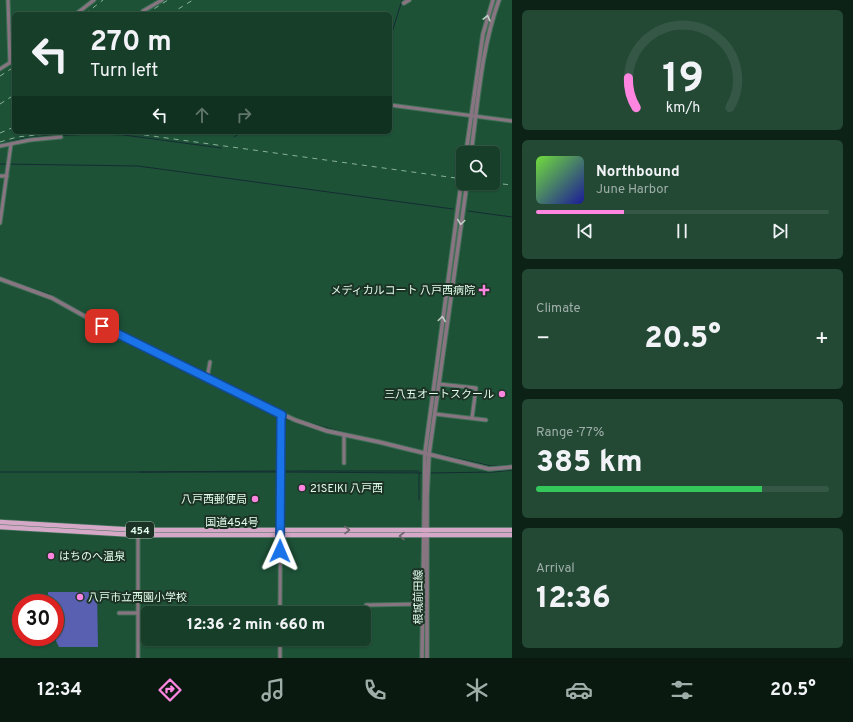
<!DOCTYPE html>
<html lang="en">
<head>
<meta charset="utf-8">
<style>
  body { margin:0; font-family:Overpass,"Noto Sans JP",sans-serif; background:#234935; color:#f1f3f6; height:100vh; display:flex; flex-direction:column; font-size:15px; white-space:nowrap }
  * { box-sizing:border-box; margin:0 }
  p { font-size:13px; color:#9eaea8 }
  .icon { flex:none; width:22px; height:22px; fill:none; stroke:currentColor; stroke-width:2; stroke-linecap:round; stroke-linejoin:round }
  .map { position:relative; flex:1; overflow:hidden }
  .panel { display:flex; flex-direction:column; gap:10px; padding:10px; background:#0c2217; width:341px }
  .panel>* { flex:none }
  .guide { position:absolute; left:12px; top:12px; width:380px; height:122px; border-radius:6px; box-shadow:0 1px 3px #0004,0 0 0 1px #355746; background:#163e29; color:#f1f3f6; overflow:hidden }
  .fabs { position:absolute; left:456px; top:146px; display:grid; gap:8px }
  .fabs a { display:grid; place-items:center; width:44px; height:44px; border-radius:6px; background:#163e29; box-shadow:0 1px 3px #0004,0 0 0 1px #355746; font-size:20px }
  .speed { position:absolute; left:12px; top:594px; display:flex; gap:8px; font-size:20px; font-weight:700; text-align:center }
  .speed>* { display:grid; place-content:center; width:52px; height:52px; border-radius:50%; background:#163e29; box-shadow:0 1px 3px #0004,0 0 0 1px #355746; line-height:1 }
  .speed .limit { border:6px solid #d22; background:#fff; color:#111 }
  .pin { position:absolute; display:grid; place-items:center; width:34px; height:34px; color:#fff; margin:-17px; border-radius:8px; box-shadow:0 2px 6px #0006 }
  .me { position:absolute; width:44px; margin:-22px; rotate:1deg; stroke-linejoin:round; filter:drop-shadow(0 0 3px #0008) }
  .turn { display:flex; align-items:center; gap:14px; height:84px; padding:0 12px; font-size:18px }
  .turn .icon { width:52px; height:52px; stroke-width:2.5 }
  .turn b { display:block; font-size:28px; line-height:34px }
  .lanes { display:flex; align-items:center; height:38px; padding:0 12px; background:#0003; justify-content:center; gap:20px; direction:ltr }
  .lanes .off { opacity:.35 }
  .big { font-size:30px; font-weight:800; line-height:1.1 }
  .panel .card { flex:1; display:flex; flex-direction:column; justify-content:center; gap:6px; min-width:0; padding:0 14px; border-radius:6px; background:#234935 }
  .panel .dial { align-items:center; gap:0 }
  .dial svg { height:104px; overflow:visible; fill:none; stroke:#355746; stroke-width:7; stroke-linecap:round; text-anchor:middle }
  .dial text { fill:#f1f3f6; stroke:none }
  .song { display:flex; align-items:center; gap:12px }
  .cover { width:48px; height:48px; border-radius:6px; background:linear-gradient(135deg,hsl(100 70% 55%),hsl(240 70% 35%)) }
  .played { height:4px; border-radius:2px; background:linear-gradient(90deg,#fe85e0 30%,#355746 30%) }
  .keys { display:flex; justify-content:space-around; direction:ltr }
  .heat { display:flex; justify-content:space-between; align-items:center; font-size:22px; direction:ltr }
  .charge { height:6px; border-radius:3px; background:linear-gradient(90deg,#34c759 77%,#355746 0) }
  .trip { position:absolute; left:141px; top:606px; width:230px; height:40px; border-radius:6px; background:#163e29; box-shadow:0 1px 3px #0004,0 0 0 1px #355746; font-weight:800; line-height:40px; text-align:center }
  .tabs { display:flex; height:64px; justify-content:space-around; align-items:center; background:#091910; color:#9eaea8 }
  .tabs .icon { width:28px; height:28px }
  .tabs .on { color:#fe85e0 }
  .tabs b { font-size:18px; color:#f1f3f6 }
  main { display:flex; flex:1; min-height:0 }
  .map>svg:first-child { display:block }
  .green { fill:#5960b1 }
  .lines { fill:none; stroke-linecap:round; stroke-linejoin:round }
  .stream { stroke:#152c33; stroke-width:1 }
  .minor-casing { stroke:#407157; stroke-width:5 }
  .tertiary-casing { stroke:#407157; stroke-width:5.5 }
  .trunk-casing { stroke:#407157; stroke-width:6 }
  .minor { stroke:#897482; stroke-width:3 }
  .tertiary { stroke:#897482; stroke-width:3.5 }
  .trunk { stroke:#d6a8c8; stroke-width:4.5 }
  .rail { stroke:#8ab19b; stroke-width:1; stroke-dasharray:5 5; stroke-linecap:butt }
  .oneway { stroke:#c2cdc6 }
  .oneway2 { stroke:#70676e }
  .route-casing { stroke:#114b97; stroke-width:10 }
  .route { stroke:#1a73e8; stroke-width:7 }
  .poi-dot { fill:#fe85e0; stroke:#1c3225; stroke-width:1.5 }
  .labels { text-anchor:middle; stroke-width:4; stroke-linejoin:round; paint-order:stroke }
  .shield { fill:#1c3225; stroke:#a6c0b0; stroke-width:1 }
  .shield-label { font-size:10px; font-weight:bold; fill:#e1fdeb }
  .poi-label { font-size:11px; fill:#e1fdeb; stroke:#1c3225; text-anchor:end }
  .street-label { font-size:11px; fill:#e1fdeb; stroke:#1c3225 }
</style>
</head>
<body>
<main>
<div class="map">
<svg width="512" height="658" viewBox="0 0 512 658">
  <rect width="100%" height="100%" fill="#1d5237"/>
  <path class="green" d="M48 592H97L98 647H59L54 637 55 603H48Z"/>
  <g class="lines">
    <path class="stream" d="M390 39 402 0
      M234 137 242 132
      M0 144 25 138 45 136 97 134 124 135 221 148
      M0 164 138 166 453 209
      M468 211 512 217
      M0 281 47 298 119 337
      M19 284 49 294 118 331 162 352 206 376
      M129 342 280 417
      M209 377 244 394
      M292 417C334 432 378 439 421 450
      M283 418 315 429 341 436
      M366 441 420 454
      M434 453 491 466 512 465
      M433 457 445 460
      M282 471H419
      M0 472H279
      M139 472 279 471
      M283 472 423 473
      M429 473 494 472 512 470
      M419 500V473
      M425 581V658"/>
    <g class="minor-casing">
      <path id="minor" d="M8 0 10 63
        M143 11 162 0
        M76 14 94 0
        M0 69 14 60
        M390 105 512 121
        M0 146 30 140 61 137
        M0 176H7
        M0 223 11 144
        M207 379 210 362
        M439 384 476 388 472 418
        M435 414 486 420
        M344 463V435
        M138 530V658
        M366 605 423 604
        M119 613H137
        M280 613 281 419 282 415
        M280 658V639"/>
    </g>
    <g class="tertiary-casing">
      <path id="tertiary" d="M404 3 409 0
        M466 153 483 34 493 0
        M471 153C478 102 481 49 499 0
        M0 279 52 298 124 338 153 350 207 379 295 420 327 431 379 442 489 469 512 467
        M422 658 425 453 463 170
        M427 658V497L429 454 467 183"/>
    </g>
    <g class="trunk-casing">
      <path id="trunk" d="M0 522 138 530H512
        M0 527 137 535H512"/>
    </g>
    <use href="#minor" class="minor"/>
    <use href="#tertiary" class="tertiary"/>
    <use href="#trunk" class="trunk"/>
    <path class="rail" d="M85 14 103 0
      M146 14 168 0
      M170 14 193 0
      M0 76 14 67
      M0 104 14 95
      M104 132 145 135 463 179
      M0 133 14 127
      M0 142 17 137 65 132
      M493 183 512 185"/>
  </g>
  <defs><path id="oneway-chevron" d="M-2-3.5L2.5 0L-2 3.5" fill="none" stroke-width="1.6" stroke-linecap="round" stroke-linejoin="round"/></defs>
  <g class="oneway">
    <use href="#oneway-chevron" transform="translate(487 18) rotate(-76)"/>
    <use href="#oneway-chevron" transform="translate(461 222) rotate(98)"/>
    <use href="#oneway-chevron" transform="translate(442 319) rotate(-82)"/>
  </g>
  <g class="oneway2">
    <use href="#oneway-chevron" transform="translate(347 530)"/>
    <use href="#oneway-chevron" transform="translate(402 536) rotate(-180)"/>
  </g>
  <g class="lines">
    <g class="route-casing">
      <path id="route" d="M102 326 282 415 281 419 280 551"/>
    </g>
    <use href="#route" class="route"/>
  </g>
  <g class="poi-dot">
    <path d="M482 284h4v4h4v4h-4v4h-4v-4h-4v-4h4z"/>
    <circle cx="502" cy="394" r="4"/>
    <circle cx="302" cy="488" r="4"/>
    <circle cx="255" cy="499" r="4"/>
    <circle cx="51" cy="556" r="4"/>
    <circle cx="80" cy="597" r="4"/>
  </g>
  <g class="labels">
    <rect class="shield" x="126" y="522" width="28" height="16" rx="3"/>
    <g class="shield-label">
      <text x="140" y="534">454</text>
    </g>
    <g class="poi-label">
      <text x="475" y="294">メディカルコート 八戸西病院</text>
      <text x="494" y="398">三八五オートスクール</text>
      <text x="310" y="492" text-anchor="start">21SEIKI 八戸西</text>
      <text x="247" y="503">八戸西郵便局</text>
      <text x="59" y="560" text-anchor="start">はちのへ温泉</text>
      <text x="88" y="601" text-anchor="start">八戸市立西園小学校</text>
    </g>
    <g class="street-label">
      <text x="232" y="526">国道454号</text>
      <text transform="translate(418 597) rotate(-90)" y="4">根城前田線</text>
    </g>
  </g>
</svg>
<div class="fabs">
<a><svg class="icon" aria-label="search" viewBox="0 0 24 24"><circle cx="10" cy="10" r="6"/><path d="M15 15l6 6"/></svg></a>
</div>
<div class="speed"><div class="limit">30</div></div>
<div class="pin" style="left:102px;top:326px;background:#d93025"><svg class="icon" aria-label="arrive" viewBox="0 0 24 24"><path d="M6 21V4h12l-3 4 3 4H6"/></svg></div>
<svg class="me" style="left:280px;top:551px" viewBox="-20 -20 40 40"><path d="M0-17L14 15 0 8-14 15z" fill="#1a73e8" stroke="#fff" stroke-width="4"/></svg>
<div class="trip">12:36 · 2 min · 660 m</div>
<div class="guide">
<div class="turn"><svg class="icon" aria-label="left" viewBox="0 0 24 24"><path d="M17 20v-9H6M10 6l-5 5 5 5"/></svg><div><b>270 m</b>Turn left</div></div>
<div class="lanes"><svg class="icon" aria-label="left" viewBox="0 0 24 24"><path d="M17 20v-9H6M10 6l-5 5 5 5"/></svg><svg class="icon off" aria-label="ahead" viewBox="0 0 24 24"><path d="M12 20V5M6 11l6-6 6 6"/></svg><svg class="icon off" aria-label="right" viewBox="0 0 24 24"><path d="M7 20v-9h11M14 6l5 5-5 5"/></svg></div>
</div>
</div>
<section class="panel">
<div class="card dial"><svg viewBox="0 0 100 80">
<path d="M14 69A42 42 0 1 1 86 69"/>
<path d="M14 69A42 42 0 0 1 8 46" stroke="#fe85e0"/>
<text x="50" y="56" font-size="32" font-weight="700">19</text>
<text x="50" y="72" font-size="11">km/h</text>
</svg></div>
<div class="card">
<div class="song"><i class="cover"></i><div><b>Northbound</b><p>June Harbor</p></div></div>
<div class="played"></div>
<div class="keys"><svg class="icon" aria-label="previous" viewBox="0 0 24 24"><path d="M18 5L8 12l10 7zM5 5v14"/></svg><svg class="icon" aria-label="pause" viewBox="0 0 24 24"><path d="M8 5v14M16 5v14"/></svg><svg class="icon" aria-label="next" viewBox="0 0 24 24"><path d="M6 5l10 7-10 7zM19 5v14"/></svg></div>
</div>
<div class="card"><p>Climate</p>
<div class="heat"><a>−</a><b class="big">20.5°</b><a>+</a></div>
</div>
<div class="card"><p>Range · 77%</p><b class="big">385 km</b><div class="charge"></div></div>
<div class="card"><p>Arrival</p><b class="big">12:36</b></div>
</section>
</main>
<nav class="tabs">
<b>12:34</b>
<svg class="icon on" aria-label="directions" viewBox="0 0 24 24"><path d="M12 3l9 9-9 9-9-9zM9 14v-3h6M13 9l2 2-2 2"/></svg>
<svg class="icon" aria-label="music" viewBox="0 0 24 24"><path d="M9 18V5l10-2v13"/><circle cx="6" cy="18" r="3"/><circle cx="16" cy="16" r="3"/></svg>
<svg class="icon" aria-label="phone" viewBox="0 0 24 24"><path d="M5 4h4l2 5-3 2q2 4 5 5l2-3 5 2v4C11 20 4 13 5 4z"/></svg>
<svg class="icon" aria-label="climate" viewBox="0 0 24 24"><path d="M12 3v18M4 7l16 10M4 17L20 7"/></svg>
<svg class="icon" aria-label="car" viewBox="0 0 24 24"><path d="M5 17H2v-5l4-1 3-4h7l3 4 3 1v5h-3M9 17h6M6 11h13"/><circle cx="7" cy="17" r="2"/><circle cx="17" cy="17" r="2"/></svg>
<svg class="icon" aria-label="filters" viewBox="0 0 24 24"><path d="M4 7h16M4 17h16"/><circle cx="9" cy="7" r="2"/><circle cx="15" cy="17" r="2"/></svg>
<b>20.5°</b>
</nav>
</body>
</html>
